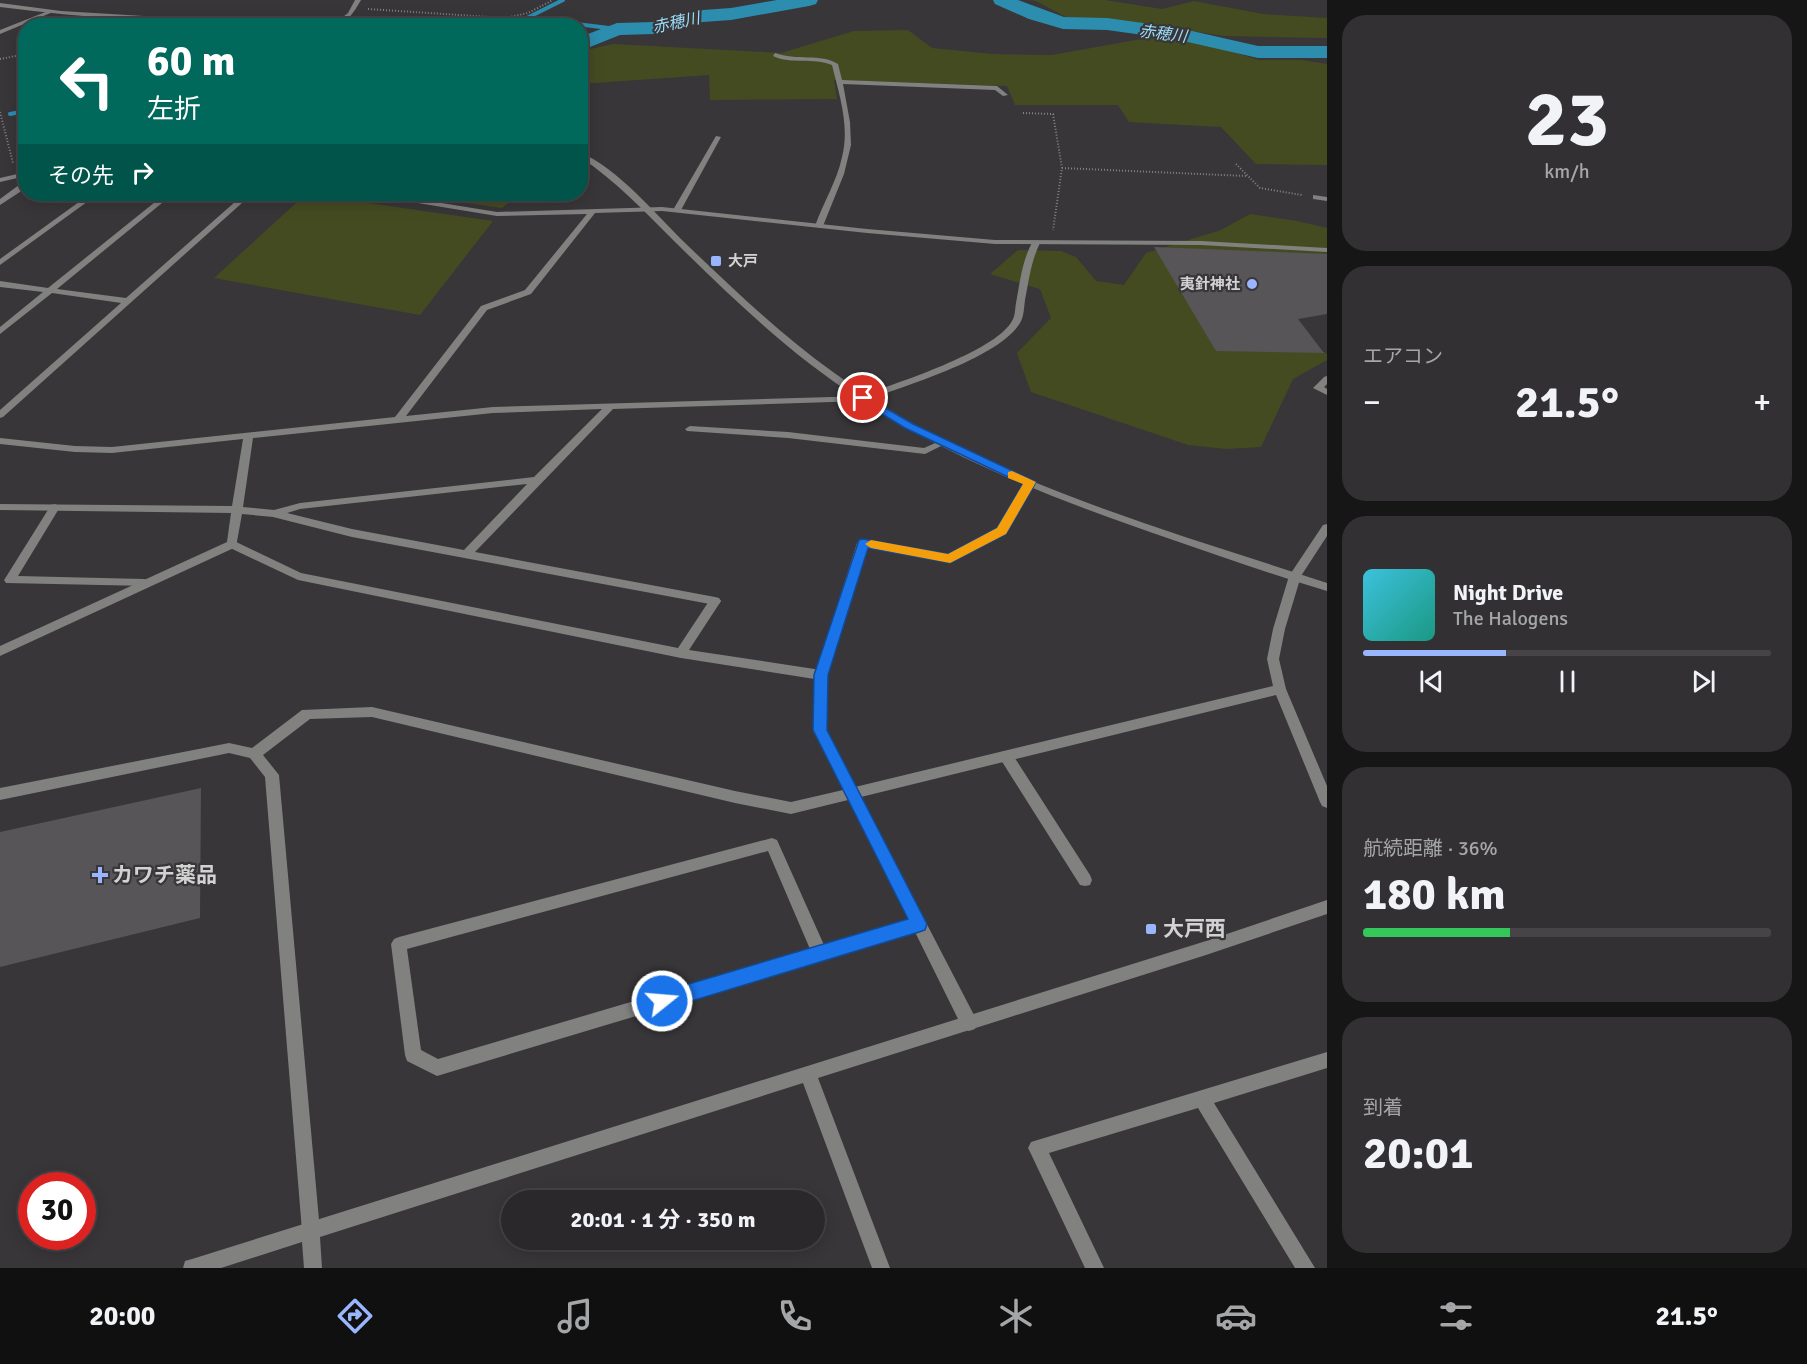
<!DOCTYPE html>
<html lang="ja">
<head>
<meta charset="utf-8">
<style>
  body { margin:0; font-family:Signika,"Noto Sans JP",sans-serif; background:#323032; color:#f1f3f6; height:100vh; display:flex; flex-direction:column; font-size:22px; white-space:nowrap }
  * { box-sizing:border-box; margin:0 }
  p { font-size:20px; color:#a5a6a8 }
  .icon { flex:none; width:33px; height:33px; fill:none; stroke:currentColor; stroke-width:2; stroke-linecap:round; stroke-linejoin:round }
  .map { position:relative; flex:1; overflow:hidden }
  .panel { display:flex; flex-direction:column; gap:15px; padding:15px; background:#171617; width:480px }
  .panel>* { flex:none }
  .top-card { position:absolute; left:18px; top:18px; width:570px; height:183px; border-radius:24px; box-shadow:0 3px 15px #0003,0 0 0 2px #464447; background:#00695c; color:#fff; overflow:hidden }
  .speed { position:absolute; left:18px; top:1172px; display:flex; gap:12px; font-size:30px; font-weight:700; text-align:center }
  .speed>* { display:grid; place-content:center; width:78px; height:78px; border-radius:50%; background:#2a282a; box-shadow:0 3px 15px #0003,0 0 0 2px #464447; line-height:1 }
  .speed .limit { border:9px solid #d22; background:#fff; color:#111 }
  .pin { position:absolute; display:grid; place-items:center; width:51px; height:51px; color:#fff; margin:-26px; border:3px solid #fff; border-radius:50%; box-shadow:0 2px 6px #0007 }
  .me { position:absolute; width:66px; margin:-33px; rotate:73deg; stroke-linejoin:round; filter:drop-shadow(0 0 4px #0008) }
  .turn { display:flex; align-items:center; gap:21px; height:126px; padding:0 30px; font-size:27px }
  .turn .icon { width:78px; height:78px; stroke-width:2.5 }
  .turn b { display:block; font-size:42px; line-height:51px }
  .then { display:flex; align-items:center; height:57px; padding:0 30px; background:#0003; gap:12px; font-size:22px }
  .big { font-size:45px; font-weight:700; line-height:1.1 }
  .panel .tile { flex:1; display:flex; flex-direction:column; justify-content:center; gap:9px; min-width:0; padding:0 21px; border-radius:24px; background:#323032 }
  .panel .dial { align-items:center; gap:0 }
  .dial b { font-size:78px; line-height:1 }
  .song { display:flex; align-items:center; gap:18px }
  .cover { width:72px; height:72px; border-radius:9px; background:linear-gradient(135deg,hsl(190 70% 55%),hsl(170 70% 35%)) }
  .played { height:6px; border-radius:3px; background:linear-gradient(90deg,#99b5fd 35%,#464447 35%) }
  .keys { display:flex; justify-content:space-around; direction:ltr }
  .heat { display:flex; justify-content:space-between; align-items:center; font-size:33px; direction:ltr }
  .charge { height:9px; border-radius:4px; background:linear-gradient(90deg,#34c759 36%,#464447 0) }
  .trip { position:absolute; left:501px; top:1190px; width:324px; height:60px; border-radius:30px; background:#2a282a; box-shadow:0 3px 15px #0003,0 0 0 2px #464447; font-weight:700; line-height:60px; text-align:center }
  .menu { display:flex; height:96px; justify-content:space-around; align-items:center; background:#111011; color:#a5a6a8 }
  .menu .icon { width:42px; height:42px }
  .menu .active { color:#99b5fd }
  .menu b { font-size:27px; color:#f1f3f6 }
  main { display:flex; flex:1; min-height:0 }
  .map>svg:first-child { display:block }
  .green { fill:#454b21 }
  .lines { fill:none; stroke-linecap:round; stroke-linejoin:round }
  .stream { stroke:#2c8daf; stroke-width:4 }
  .river { fill:#2c8daf; fill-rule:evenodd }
  .building { fill:#575557 }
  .path { stroke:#858385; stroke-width:2; stroke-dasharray:1 2; stroke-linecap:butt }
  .service { fill:#818180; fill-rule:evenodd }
  .minor { fill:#818180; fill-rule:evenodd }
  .tertiary { fill:#818180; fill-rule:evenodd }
  .route { fill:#1a73e8; stroke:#114b97; stroke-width:1.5 }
  .slow { fill:#f59e0b }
  .poi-dot { fill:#99b5fd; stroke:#383638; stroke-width:2 }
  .labels { text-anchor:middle; stroke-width:4.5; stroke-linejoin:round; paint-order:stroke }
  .far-poi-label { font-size:15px; font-weight:bold; fill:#d3d2d3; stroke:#383638; text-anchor:start }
  .far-water-label { font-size:16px; font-style:italic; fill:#99ddf9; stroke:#383638 }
  .near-poi-label { font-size:21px; font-weight:bold; fill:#d3d2d3; stroke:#383638; text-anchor:start }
</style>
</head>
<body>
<main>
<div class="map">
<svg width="1327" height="1268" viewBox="0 0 1327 1268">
  <rect width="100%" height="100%" fill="#383638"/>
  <path class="green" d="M1028 0H1105L1162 9 1194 1 1263 14 1327 18V38L1224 36 1159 26 1066 17 1036 1Z
    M908 30 932 48 992 54 1052 55 1158 36 1207 44 1259 60H1301L1327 64V165L1256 164 1221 127 1129 122 1118 105H1015L1007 86 834 80 837 99 710 100 709 75 581 84V51L613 44 781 53 854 31Z
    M306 194 493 221 420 315 214 278Z
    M402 194H520L502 208Z
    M1250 214 1297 221 1327 228V305L1285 316 1292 334 1327 354V360L1293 379 1261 447 1226 449 1188 445 1031 392 1017 353 1051 318 1040 289 990 274 1018 250 1061 251 1076 257 1096 281 1124 285 1146 253 1221 230Z"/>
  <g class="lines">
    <path class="stream" d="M563 0 527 18 617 29
      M10 114 26 111"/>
    <path class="river" d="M777 0H818L816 4 809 6 731 20 703 22 653 34 620 35 580 51V37L617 23 653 22 703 10 731 8Z
      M993 0H1018L1064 17 1107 18 1179 28 1258 46H1327V58H1258L1179 40 1107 30 1063 29 1029 19 995 4Z"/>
  </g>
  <path class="building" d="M1154 247 1327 254V314L1298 319 1324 353 1216 351Z
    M201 788 200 918 0 967V832Z"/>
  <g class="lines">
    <path class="path" d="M368 9 505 18 528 13 553 0
      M0 59 26 54
      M0 112 13 163
      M1023 113 1053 114 1062 168 1053 230
      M1236 164 1260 188 1302 195
      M1062 168 1246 176"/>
    <path class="service" d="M775 53C796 61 821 53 838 64L842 80 997 86 1008 95 1003 96 995 90 843 84 850 122 851 145 844 174 823 226 819 228 815 226C823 203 837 181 842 157 850 126 839 94 832 65 813 57 792 65 773 56Z
      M716 136 721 137 681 210 674 212 673 210Z
      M1313 195 1327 197V201L1313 199Z
      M1033 241 1040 243C1031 261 1029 280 1025 300 1024 307 1024 317 1020 323 999 358 905 386 866 400H860V396C894 384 995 352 1012 321 1015 317 1015 309 1016 303 1020 282 1022 260 1033 241Z
      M55 504 60 507 18 576 144 579 148 580 150 583 148 586 6 583 4 580 6 577 51 505Z
      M232 540 301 573 678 648 711 598 715 597 721 601 689 650 821 670 825 672 827 675 825 678 821 680 681 658 298 580 228 547 226 544Z
      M1006 751 1011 752 1090 875 1092 880 1090 885 1085 886 1080 885 1001 760 999 756 1001 752Z"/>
    <path class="minor" d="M48 11 53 12 0 34V30Z
      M26 172V176L0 182V178Z
      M23 182H26V188L0 205V199Z
      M90 194H98L0 265V259Z
      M165 194H173L57 289 126 298 244 194H252L3 417 0 418V410L121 303 52 293 0 334V327L43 292 0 287V281L48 288Z
      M372 194H386L497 212 662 207 867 229 995 240 1201 241 1327 248V252L1201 245 995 244 867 233 662 211 595 213 531 294 487 310 406 416 493 407 866 396 868 398 863 401 613 409 475 552 715 597 719 598 721 601 719 604 715 605 352 537 273 517 242 514 236 547 0 656V646L227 542 231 513 0 510V504L232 506 243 439 112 453 75 452 0 444V438L75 446 112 447 395 417 481 306 525 290 587 214 497 216 375 196ZM602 409 534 477 300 503 274 510 243 507 253 438 493 413ZM527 484 464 550 352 529 287 513 300 509Z
      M1327 376V384L1324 387 1327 389V395L1313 388 1324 377Z
      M690 426 788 432 924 448 942 440 947 443 925 454 788 438 687 431 685 429Z
      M1030 479 1035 482 1005 534 954 561 950 562 867 547 827 675V731L855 787 1273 686 1267 659 1273 629 1289 576 1323 525 1327 524V536L1301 576 1285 629 1279 659 1286 689 1327 786V808L1322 806 1320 802 1276 695 861 797 975 1017 977 1023 975 1029 969 1031 963 1029 915 932 437 1076 407 1061 405 1055 391 944 394 939 399 937 772 838 777 840 824 945 909 920 848 800 791 814 735 803 372 717 310 719 263 755 279 775 320 1231 317 1237 311 1240 305 1237 302 1231 265 777 250 758 229 753 0 800V788L229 743 252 748 302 710 372 707 735 791 791 802 843 790 813 731 815 675 857 543 863 539 949 554 997 528 1026 480ZM768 851 810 949 438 1059 421 1050 407 949Z
      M1327 1052V1068L1214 1103 1315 1268H1295L1198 1108 1049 1153 1104 1268H1085L1031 1154 1028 1148 1031 1142Z"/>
    <path class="tertiary" d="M355 0H361C354 12 346 26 331 26L348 13Z
      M0 3 61 11 309 26C208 26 101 20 0 7Z
      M580 152C619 170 653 211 683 241 731 287 779 333 833 372 978 479 1158 527 1327 583V591C1276 576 1226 558 1176 541 1047 497 919 448 810 364 762 327 718 284 675 242 645 212 616 181 580 157Z
      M1327 900V914L1206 955 818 1078 890 1268H872L803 1083 320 1237 322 1268H304L302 1242 221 1268H183L185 1261 192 1259 1206 941Z"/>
  </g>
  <path class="route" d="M863 395 913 424 1036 482 1006 534 954 561 950 563 868 548 828 675 827 730 927 924 925 930 919 932 662 1010 656 1007 653 1001 656 995 662 992 908 919 813 730 814 675 859 540 863 539 948 554 997 528 1023 484 905 428 859 400 858 398Z"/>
  <path class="slow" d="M1012 471 1036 482 1006 534 954 561 950 563 871 548 865 544 871 540 948 554 997 528 1023 484 1008 478V472Z"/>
  <g class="poi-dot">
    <rect x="710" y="255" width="12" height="12" rx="3"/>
    <circle cx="1252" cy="284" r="6"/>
    <path d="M97 866h6v6h6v6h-6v6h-6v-6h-6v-6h6z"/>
    <rect x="1145" y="923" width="12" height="12" rx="3"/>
  </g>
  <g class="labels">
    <g class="far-poi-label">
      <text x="728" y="266">大戸</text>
      <text x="1240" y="289" text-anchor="end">夷針神社</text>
    </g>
    <g class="far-water-label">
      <text transform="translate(676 22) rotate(-12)" y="6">赤穂川</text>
      <text transform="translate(1163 33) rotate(7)" y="6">赤穂川</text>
    </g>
    <g class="near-poi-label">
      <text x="112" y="882">カワチ薬品</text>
      <text x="1163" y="936">大戸西</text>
    </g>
  </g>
</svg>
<div class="speed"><div class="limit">30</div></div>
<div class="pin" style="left:863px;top:398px;background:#d93025"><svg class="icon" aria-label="arrive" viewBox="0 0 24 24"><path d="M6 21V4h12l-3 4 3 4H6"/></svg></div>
<svg class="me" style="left:662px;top:1001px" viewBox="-20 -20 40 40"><circle r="17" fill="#1a73e8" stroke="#fff" stroke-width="3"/><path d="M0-11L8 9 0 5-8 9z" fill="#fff"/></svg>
<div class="trip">20:01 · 1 分 · 350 m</div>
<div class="top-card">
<div class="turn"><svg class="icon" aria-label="left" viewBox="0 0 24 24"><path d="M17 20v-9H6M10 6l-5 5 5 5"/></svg><div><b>60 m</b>左折</div></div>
<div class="then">その先<svg class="icon" aria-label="right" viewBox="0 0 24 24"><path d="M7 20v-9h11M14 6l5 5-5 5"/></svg></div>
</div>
</div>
<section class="panel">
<div class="tile dial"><b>23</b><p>km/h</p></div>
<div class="tile"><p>エアコン</p>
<div class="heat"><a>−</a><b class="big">21.5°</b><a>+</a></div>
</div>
<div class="tile">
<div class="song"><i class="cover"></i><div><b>Night Drive</b><p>The Halogens</p></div></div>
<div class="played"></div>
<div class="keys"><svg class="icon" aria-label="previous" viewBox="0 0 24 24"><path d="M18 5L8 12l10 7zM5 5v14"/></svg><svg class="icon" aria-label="pause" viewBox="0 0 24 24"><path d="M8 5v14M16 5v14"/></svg><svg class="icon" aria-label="next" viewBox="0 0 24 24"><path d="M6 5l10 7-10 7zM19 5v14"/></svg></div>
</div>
<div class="tile"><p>航続距離 · 36%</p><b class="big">180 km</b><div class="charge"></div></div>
<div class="tile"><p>到着</p><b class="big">20:01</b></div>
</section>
</main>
<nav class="menu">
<b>20:00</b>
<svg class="icon active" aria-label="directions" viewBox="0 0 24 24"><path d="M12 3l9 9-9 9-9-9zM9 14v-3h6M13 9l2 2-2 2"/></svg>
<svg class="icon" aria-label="music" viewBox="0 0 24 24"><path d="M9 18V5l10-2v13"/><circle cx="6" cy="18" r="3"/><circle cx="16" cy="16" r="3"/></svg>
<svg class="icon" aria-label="phone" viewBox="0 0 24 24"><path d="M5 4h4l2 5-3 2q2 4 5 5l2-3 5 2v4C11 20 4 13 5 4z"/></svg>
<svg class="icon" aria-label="climate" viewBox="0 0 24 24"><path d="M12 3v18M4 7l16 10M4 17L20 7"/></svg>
<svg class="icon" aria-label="car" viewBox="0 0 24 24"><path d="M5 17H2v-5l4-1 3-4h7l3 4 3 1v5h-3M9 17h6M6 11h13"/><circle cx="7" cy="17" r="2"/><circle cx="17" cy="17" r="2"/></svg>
<svg class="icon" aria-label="filters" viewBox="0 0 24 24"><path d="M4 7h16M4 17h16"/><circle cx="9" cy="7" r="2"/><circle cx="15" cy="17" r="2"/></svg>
<b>21.5°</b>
</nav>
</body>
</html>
